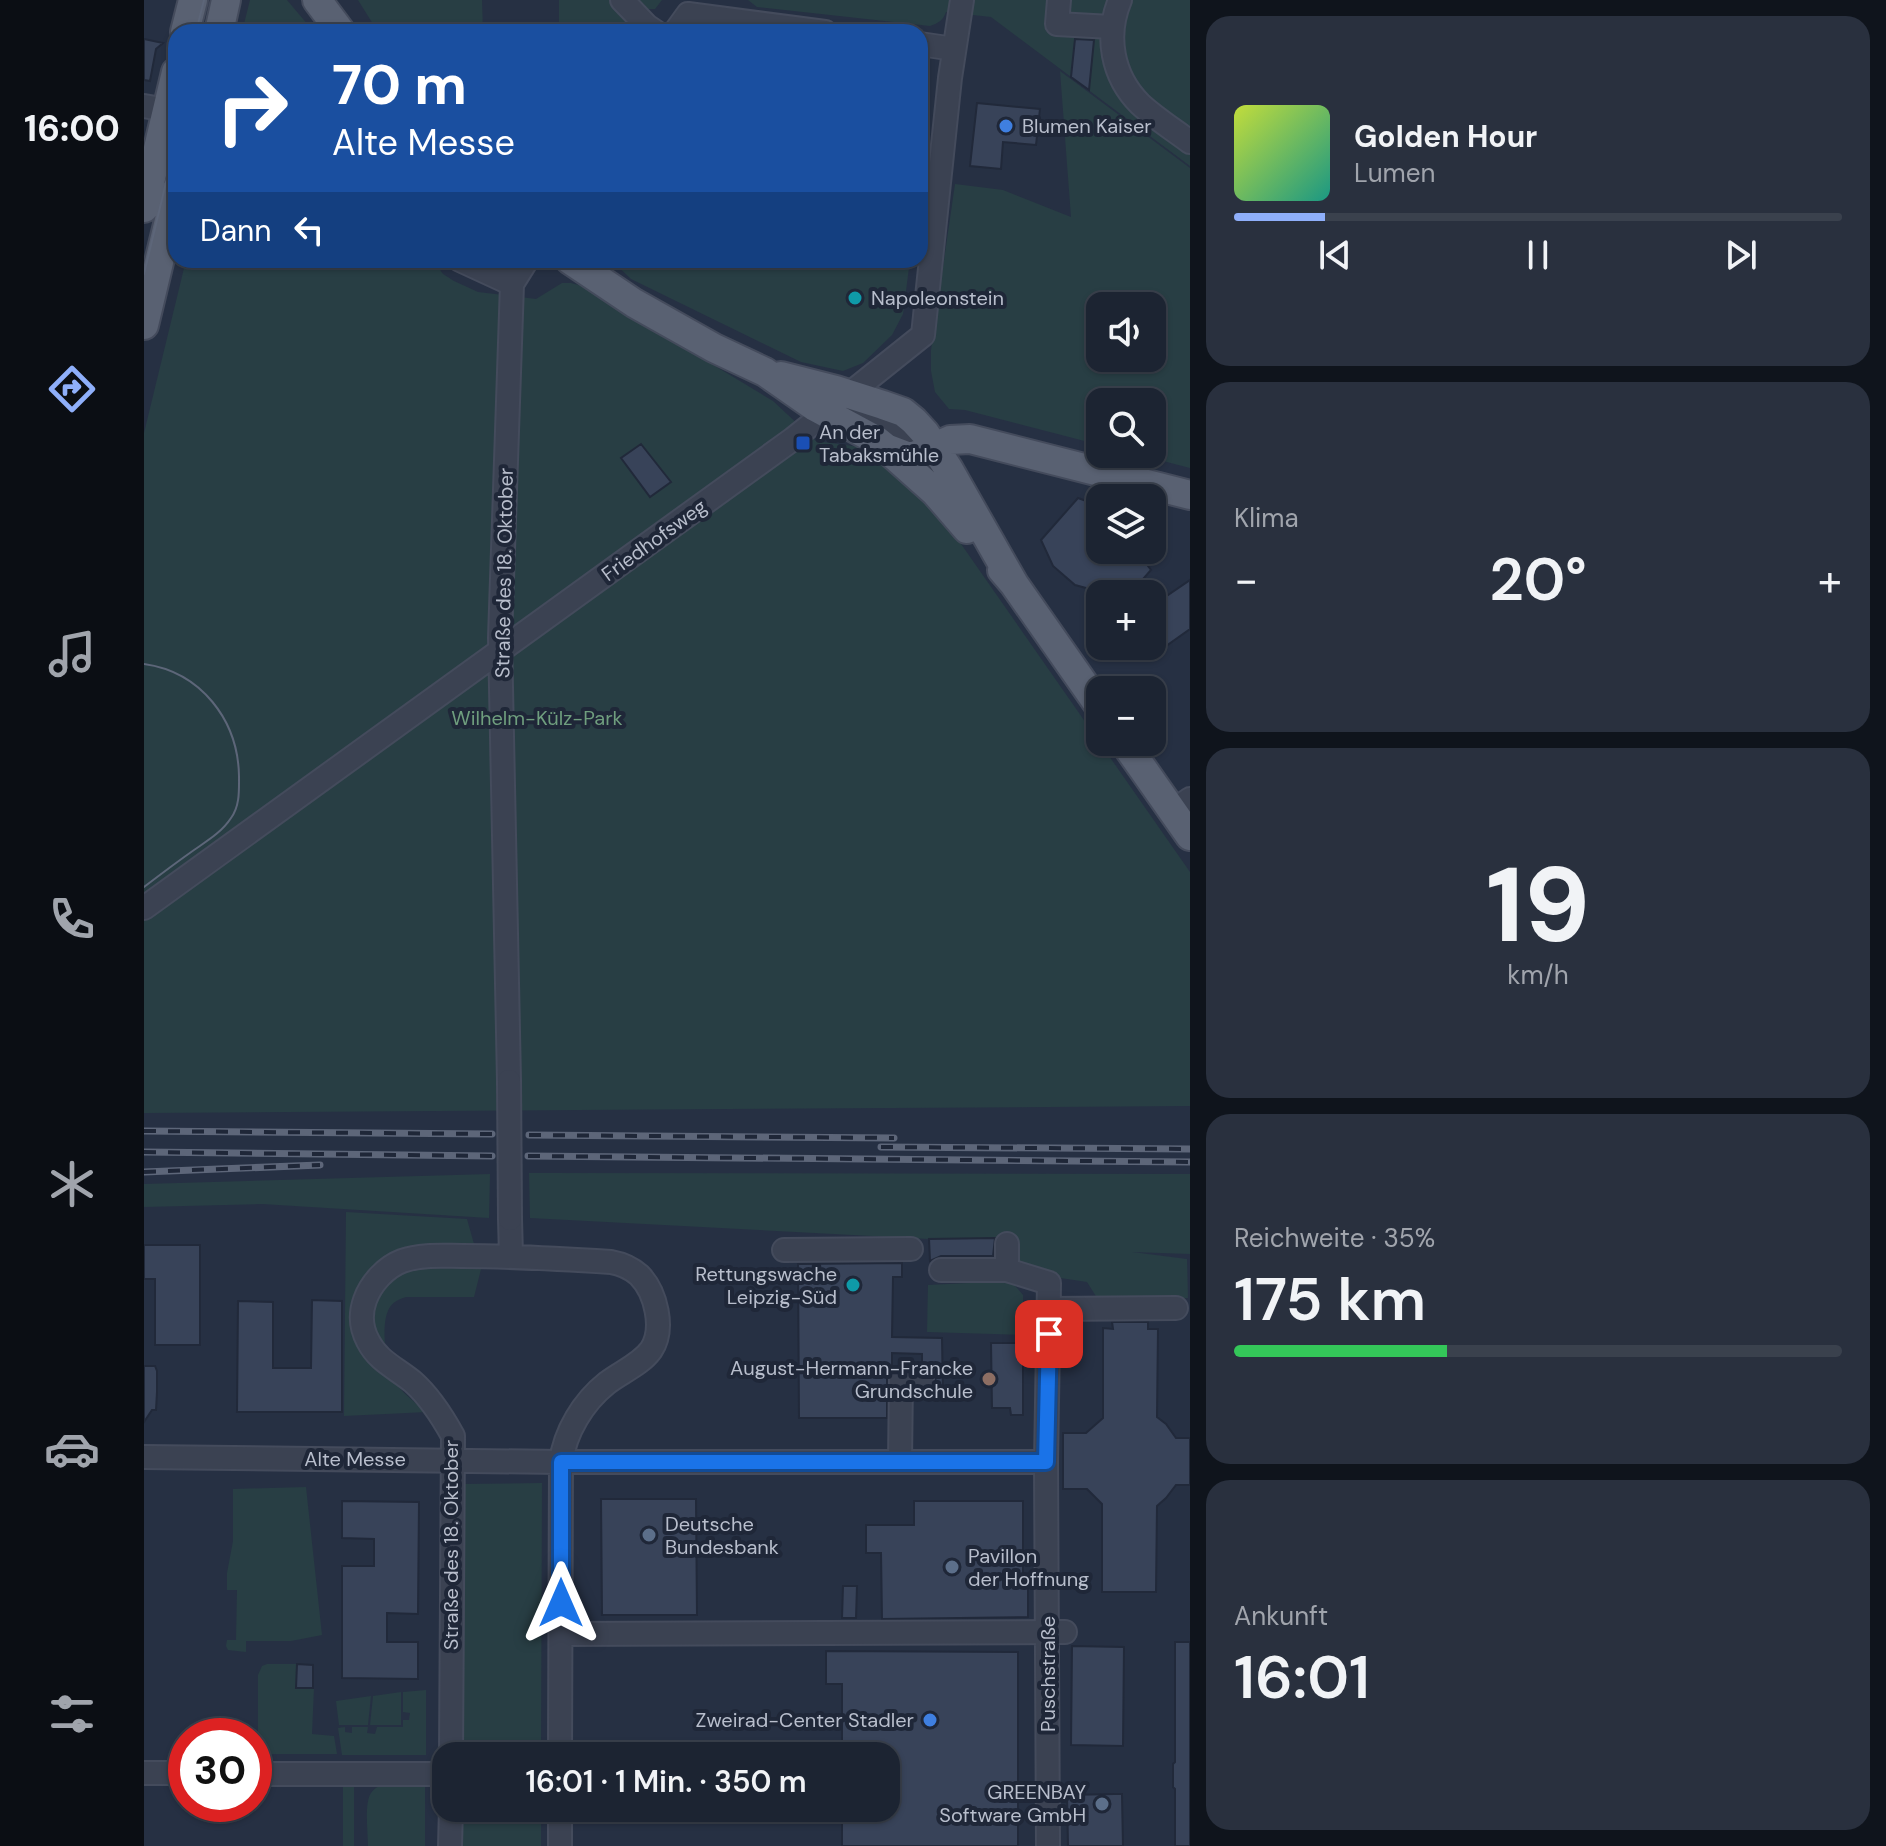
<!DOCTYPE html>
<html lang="de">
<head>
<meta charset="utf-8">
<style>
  body { margin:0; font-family:"DM Sans",sans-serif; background:#29303e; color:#f1f3f6; height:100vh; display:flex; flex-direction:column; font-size:30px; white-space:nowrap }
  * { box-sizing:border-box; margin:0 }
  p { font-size:26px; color:#a0a4ac }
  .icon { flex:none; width:44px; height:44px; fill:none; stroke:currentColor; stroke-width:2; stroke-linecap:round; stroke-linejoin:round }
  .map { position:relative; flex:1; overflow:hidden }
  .panel { display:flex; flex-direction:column; gap:16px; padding:16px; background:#0f141c; width:696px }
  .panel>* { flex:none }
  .banner { position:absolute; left:24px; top:24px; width:760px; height:244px; border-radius:24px; box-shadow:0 2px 6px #0004,0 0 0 2px #3a414d; background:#1a4fa0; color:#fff; overflow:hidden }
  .tools { position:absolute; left:942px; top:292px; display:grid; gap:16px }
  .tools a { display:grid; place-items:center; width:80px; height:80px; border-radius:16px; background:#1c2432; box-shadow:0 2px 6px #0004,0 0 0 2px #3a414d; font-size:40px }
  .speed { position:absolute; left:24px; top:1718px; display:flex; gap:16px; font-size:40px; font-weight:700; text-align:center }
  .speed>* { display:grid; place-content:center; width:104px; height:104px; border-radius:50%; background:#1c2432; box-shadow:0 2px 6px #0004,0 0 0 2px #3a414d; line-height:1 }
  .speed .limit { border:12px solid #d22; background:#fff; color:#111 }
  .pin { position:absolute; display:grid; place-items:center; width:68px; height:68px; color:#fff; margin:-34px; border-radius:16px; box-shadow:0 4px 12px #0006 }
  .me { position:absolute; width:88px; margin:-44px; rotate:0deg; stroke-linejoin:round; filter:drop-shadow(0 0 6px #0008) }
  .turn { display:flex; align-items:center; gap:28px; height:168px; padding:0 32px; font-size:36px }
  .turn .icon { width:104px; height:104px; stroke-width:2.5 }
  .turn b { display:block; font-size:56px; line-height:68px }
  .then { display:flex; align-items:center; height:76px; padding:0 32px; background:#0003; gap:16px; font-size:30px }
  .big { font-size:60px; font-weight:600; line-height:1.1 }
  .panel .card { flex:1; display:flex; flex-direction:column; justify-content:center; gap:12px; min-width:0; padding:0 28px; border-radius:24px; background:#29303e }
  .panel .dial { align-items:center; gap:0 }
  .dial b { font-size:104px; line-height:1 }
  .song { display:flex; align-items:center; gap:24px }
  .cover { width:96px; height:96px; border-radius:12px; background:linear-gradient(135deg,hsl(70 70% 55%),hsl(170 70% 35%)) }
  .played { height:8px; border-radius:4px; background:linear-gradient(90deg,#8faffa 15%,#3a414d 15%) }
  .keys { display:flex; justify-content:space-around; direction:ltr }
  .heat { display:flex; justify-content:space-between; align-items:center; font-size:44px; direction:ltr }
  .charge { height:12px; border-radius:6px; background:linear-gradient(90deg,#34c759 35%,#3a414d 0) }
  .trip { position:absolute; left:288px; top:1742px; width:468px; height:80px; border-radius:24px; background:#1c2432; box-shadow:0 2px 6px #0004,0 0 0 2px #3a414d; font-weight:600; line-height:80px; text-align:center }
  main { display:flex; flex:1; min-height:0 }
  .tab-bar { display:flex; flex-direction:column; width:144px; justify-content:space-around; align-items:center; background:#0b0e14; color:#a0a4ac }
  .tab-bar .icon { width:56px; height:56px }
  .tab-bar .current { color:#8faffa }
  .tab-bar b { font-size:36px; color:#f1f3f6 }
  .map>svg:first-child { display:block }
  .green { fill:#283e44; fill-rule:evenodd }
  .building { fill:#384359; stroke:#21293a; stroke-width:2 }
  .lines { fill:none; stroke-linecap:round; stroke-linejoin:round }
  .minor-casing { stroke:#444b5c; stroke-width:26 }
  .major-casing { stroke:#444b5c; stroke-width:32 }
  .minor { stroke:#3b4252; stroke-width:22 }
  .major { stroke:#596172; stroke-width:28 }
  .tram { stroke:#5d6679; stroke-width:2 }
  .rail-casing { stroke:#5d6679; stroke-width:7 }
  .rail { stroke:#1f2738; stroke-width:4; stroke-dasharray:12; stroke-linecap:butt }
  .minor-bridge-casing { stroke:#444b5c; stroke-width:26; stroke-linecap:butt }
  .minor-bridge { stroke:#3b4252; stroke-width:22 }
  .route-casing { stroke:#114b97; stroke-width:20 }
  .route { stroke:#1a73e8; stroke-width:14 }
  .shop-dot { fill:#3f7fe0; stroke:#1f2738; stroke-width:3 }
  .culture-dot { fill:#0f9aa8; stroke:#1f2738; stroke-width:3 }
  .transit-dot { fill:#1a4fb4; stroke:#1f2738; stroke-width:3 }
  .education-dot { fill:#8d6e63; stroke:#1f2738; stroke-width:3 }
  .service-dot { fill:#5c6f8a; stroke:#1f2738; stroke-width:3 }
  .labels { text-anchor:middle; stroke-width:8; stroke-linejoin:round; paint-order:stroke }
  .poi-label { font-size:20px; fill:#b8becc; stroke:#1f2738; text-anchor:start }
  .street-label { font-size:20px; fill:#b8becc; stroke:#1f2738 }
  .park-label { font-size:20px; fill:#6f9e7e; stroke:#1f2738 }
</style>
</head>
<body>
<main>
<nav class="tab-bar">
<b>16:00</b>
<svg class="icon current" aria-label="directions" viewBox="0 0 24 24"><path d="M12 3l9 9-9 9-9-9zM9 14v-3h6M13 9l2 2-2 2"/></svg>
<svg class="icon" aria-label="music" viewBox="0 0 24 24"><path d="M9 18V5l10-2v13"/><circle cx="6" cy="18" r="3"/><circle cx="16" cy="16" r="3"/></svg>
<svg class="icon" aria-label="phone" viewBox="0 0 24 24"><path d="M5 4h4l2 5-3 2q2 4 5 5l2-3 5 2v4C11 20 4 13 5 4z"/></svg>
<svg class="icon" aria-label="climate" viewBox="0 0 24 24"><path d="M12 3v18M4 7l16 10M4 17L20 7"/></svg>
<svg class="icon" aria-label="car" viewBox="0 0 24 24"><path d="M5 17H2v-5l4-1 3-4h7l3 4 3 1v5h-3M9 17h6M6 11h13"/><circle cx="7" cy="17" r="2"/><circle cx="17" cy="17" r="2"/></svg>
<svg class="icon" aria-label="filters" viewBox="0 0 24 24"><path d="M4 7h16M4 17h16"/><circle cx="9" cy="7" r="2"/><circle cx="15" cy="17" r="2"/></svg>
</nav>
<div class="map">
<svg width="1046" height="1846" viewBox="0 0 1046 1846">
  <rect width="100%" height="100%" fill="#263043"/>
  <path class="green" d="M106 0H143L170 32H98Z
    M214 0H338L339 32H234Z
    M415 0H518L511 9H502L494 22 497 27 493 32H415Z
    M604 0H1046V166L847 17 802 12C799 20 795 23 786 26L613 7Z
    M916 71 1046 168V468L992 454H1008V402H956V445L821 410 805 409 791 392 787 371V350L811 184 859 190 927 217ZM956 306H1008V358H956Z
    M42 260H289L299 274 310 281 334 292 392 299 418 283H427L438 286 629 401 672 441 709 446 727 450 794 511 1046 872V1106L0 1113V433Z
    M467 260H766L759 314 748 335 719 363 699 371 657 362 487 279Z
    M385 1173 1046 1174V1254L988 1252 1043 1259 1044 1298 955 1301 943 1282 871 1271 872 1242 852 1238 785 1239 386 1218Z
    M346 1174 345 1218 118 1204 0 1207V1184Z
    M202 1212 323 1219 337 1269 330 1297H262C256 1299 250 1301 246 1307 235 1323 242 1372 254 1386 262 1396 273 1404 283 1412L200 1416Z
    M867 1281 879 1295V1335L783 1332 784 1285Z
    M398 1483 397 1749 395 1756H317L316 1484Z
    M162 1487 178 1635 147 1641H102V1652L84 1650 82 1646 83 1640H92L93 1590H83V1573L89 1541V1489Z
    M123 1664H153L152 1688H170L168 1734 190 1736 193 1754H114V1675L118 1666Z
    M282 1690V1755H198L194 1728 201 1727V1732L208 1733V1727H224L223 1733 231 1734 233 1727H259V1720H265L266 1713 259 1712V1692Z
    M257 1692V1725H226L229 1696Z
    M227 1696 224 1725H195L192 1701Z
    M243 1782H281V1846H224C224 1833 220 1804 227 1793 231 1787 237 1785 243 1782Z
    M183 1784H210V1846H199V1787L183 1786Z
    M315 1808H397V1846H315Z"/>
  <path class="building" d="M0 39 19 43 12 49 6 81 0 80Z
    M931 39 950 40 945 90 927 77Z
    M833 103 896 109 892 145 859 142 857 169 826 166Z
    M497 444 527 482 506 497 477 458Z
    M934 498 956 506V550H992L1007 570 986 594H964L931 585 909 566 897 540Z
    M1046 580V629L1015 651 1008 641V606Z
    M851 1238 849 1256H797L786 1261 785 1239Z
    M0 1245H56V1345H11V1279H0Z
    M758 1263V1277H749L748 1337 798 1338 799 1394H778V1392L784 1390 790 1386 792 1377 790 1372 786 1366 778 1364V1354L748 1353V1368L743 1378V1418H655L654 1264Z
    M168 1300 198 1301V1412H93L94 1301 129 1302V1368H167Z
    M968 1322H1004V1329H1014L1013 1417 1022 1424 1032 1438H1046V1485H1032L1022 1498 1013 1506 1012 1592H958V1504L943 1489H919V1433H942L959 1418V1328L969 1329Z
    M847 1343H879V1415H867L866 1408H848Z
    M0 1366H11L13 1371V1392L12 1410H8L0 1422Z
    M457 1499H552L553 1615H458Z
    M198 1501 275 1502 274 1614 243 1613V1642H274V1679L198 1678V1566H230V1539L198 1538Z
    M770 1501H879V1581L884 1585V1617L738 1619 737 1553H722V1525H770Z
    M699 1586H713L712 1618H698Z
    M1031 1642H1046V1846H1031V1789L1029 1787V1764L1031 1762Z
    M928 1646 980 1647 979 1746 927 1745Z
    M682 1651 874 1652V1846H698V1808H742V1756H698V1684H682Z
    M153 1664 169 1665V1688H152Z
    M970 1794H978L979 1846H924L923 1795Z"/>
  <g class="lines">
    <g class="minor-casing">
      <path id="minor" d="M478 0 503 26 512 32
        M915 0 913 24 967 27
        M976 0C961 36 968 76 996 104 1011 118 1030 130 1046 142
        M531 32 544 14 681 32
        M776 44 810 49
        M0 106 23 110
        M316 260 368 284
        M690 414C731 416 761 431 786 464
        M1029 811 1046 799
        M0 908 649 439 779 335 806 78 818 0
        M365 1081 356 638 368 284 383 260
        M366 1219 367 1256
        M640 1250 767 1249
        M797 1270H863L905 1283 902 1462 904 1846
        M863 1270V1244
        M905 1309 1032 1308
        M0 1457 417 1462H902
        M756 1462 757 1378H778
        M417 1634 921 1632
        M307 1756 309 1436C298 1416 286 1397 269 1382 252 1368 234 1361 224 1341 217 1328 216 1314 221 1300 227 1283 242 1267 258 1261 278 1254 299 1256 319 1256 369 1256 418 1259 467 1262 478 1264 487 1268 495 1275 512 1292 521 1329 507 1350 496 1365 477 1372 463 1383 439 1402 421 1432 417 1462L416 1756
        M0 1773H42
        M110 1774H302
        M306 1846 307 1808
        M416 1846V1808"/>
    </g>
    <g class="major-casing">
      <path id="major" d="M173 0 197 32
        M41 32 49 0
        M75 32 82 0
        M0 208 32 72
        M426 260 490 303 570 348 621 372 671 407 732 440 742 448 763 456H770L806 440 826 439 1046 495
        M0 325 32 191
        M637 376 692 390 739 405 759 412 770 421 781 433 804 468 870 584
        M745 451 791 492 823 529
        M858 570 870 584 956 707
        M980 742 1046 836"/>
    </g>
    <use href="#minor" class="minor"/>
    <use href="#major" class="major"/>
    <path class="tram" d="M52 32 60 0
      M24 150 32 115
      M0 274 32 141
      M0 664C57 672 94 720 95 776 95 790 96 806 87 818 78 832 63 841 50 850 33 862 17 874 0 887"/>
    <g class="rail-casing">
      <path id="rail" d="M0 1131 348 1134
        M385 1135 750 1138
        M737 1147 1046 1149
        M0 1152 348 1156
        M384 1156 1046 1162
        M0 1172 176 1165"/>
    </g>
    <use href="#rail" class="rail"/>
    <g class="minor-bridge-casing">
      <path id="minor-bridge" d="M365 1081 366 1219"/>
    </g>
    <use href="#minor-bridge" class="minor-bridge"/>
  </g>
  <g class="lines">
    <g class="route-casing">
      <path id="route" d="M417 1603V1462H902L905 1334"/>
    </g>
    <use href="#route" class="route"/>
  </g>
  <g class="shop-dot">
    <circle cx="862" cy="126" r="8"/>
    <circle cx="786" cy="1720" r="8"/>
  </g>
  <g class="culture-dot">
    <circle cx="711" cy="298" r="8"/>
    <circle cx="709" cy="1285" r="8"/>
  </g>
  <rect class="transit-dot" x="651" y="435" width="16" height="16" rx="4"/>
  <circle class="education-dot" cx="845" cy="1379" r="8"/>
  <g class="service-dot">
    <circle cx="505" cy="1535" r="8"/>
    <circle cx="808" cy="1567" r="8"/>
    <circle cx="958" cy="1804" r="8"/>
  </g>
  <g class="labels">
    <g class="poi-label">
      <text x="878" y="133">Blumen Kaiser</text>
      <text x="727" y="305">Napoleonstein</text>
      <text x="675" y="439">An der<tspan x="675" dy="23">Tabaksmühle</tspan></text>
      <text x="693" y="1281" text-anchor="end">Rettungswache<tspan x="693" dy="23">Leipzig-Süd</tspan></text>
      <text x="829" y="1375" text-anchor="end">August-Hermann-Francke<tspan x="829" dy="23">Grundschule</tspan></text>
      <text x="521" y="1531">Deutsche<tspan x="521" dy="23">Bundesbank</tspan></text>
      <text x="824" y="1563">Pavillon<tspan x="824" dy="23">der Hoffnung</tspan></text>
      <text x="770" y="1727" text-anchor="end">Zweirad-Center Stadler</text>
      <text x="942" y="1799" text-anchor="end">GREENBAY<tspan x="942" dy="23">Software GmbH</tspan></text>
    </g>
    <g class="street-label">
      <text transform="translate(510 540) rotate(-36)" y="7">Friedhofsweg</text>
      <text transform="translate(360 573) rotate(-89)" y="7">Straße des 18. Oktober</text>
      <text x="211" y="1466">Alte Messe</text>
      <text transform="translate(307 1545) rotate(-90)" y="7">Straße des 18. Oktober</text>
      <text transform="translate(904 1674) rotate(-90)" y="7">Puschstraße</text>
    </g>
    <g class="park-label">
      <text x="393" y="725">Wilhelm-Külz-Park</text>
    </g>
  </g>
</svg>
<div class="tools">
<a><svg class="icon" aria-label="sound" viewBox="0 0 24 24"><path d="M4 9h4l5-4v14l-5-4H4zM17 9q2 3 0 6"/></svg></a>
<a><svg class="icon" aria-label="search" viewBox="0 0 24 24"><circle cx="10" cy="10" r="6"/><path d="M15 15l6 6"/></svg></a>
<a><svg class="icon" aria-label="layers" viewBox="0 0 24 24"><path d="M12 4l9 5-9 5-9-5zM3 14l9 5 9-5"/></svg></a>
<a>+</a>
<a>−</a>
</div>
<div class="speed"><div class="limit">30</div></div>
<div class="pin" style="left:905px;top:1334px;background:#d93025"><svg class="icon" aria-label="arrive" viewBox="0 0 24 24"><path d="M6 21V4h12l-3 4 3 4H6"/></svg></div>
<svg class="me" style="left:417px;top:1603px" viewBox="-20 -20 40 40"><path d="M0-17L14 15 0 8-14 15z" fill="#1a73e8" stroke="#fff" stroke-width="4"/></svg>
<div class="trip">16:01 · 1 Min. · 350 m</div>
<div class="banner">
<div class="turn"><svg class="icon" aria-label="right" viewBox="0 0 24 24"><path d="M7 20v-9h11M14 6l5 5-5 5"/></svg><div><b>70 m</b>Alte Messe</div></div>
<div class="then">Dann<svg class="icon" aria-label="left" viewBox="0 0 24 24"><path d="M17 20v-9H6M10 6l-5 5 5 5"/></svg></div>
</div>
</div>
<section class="panel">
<div class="card">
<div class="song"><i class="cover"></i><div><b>Golden Hour</b><p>Lumen</p></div></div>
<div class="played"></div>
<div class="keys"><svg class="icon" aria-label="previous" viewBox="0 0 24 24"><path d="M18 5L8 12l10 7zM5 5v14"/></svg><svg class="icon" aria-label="pause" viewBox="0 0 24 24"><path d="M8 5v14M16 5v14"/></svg><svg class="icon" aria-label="next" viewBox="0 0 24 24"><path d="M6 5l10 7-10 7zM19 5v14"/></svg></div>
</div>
<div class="card"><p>Klima</p>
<div class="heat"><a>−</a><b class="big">20°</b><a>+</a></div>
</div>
<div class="card dial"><b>19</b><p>km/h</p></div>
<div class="card"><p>Reichweite · 35%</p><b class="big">175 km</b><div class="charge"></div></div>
<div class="card"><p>Ankunft</p><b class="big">16:01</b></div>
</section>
</main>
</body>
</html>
